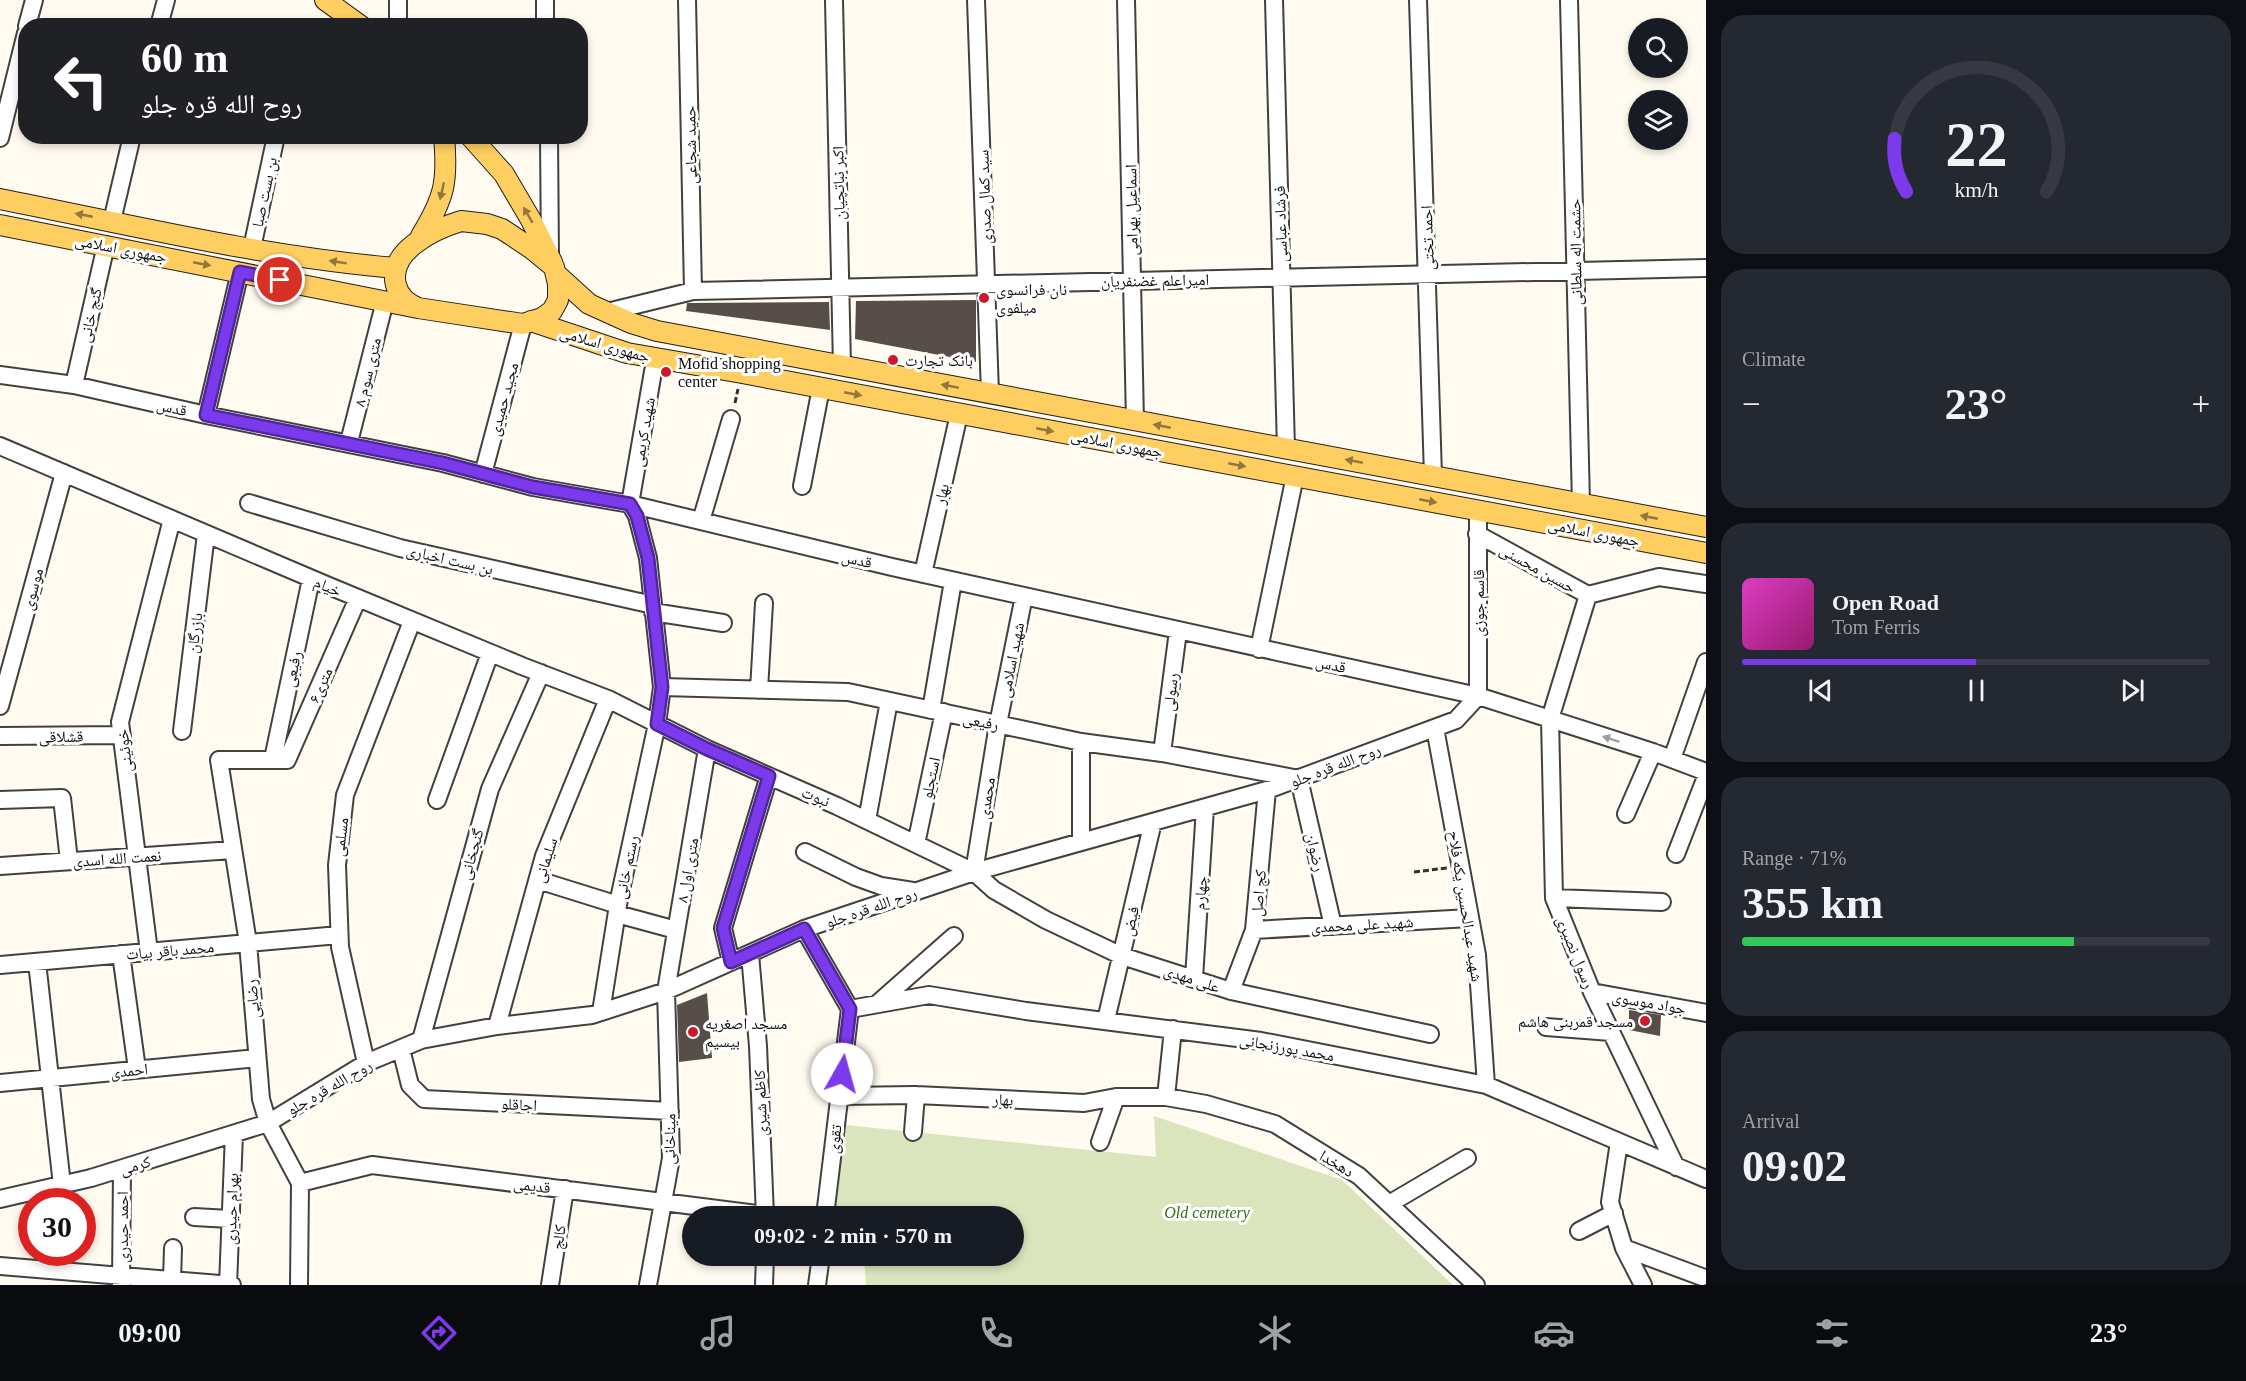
<!DOCTYPE html>
<html lang="en">
<head>
<meta charset="utf-8">
<style>
  body { margin:0; font-family:"Times New Roman","Noto Naskh Arabic",serif; background:#242831; color:#f1f3f6; height:100vh; display:flex; flex-direction:column; font-size:22px; white-space:nowrap }
  * { box-sizing:border-box; margin:0 }
  p { font-size:20px; color:#9ea1a6 }
  .icon { flex:none; width:33px; height:33px; fill:none; stroke:currentColor; stroke-width:2; stroke-linecap:round; stroke-linejoin:round }
  .map { position:relative; flex:1; overflow:hidden }
  .details { display:flex; flex-direction:column; gap:15px; padding:15px; background:#0d0f14; width:540px }
  .details>* { flex:none }
  .hud { position:absolute; left:18px; top:18px; width:570px; height:126px; border-radius:24px; box-shadow:0 3px 9px #0003; background:#202124; color:#fff; overflow:hidden }
  .controls { position:absolute; left:1628px; top:18px; display:grid; gap:12px }
  .controls a { display:grid; place-items:center; width:60px; height:60px; border-radius:50%; background:#171b24; box-shadow:0 3px 9px #0003; font-size:30px }
  .speed { position:absolute; left:18px; top:1188px; display:flex; gap:12px; font-size:30px; font-weight:700; text-align:center }
  .speed>* { display:grid; place-content:center; width:78px; height:78px; border-radius:50%; background:#171b24; box-shadow:0 3px 9px #0003; line-height:1 }
  .speed .limit { border:9px solid #d22; background:#fff; color:#111 }
  .pin { position:absolute; display:grid; place-items:center; width:51px; height:51px; color:#fff; margin:-26px; border:3px solid #fff; border-radius:50%; box-shadow:0 2px 6px #0007 }
  .me { position:absolute; width:66px; margin:-33px; rotate:7deg; stroke-linejoin:round; filter:drop-shadow(0 0 4px #0008) }
  .turn { display:flex; align-items:center; gap:21px; height:126px; padding:0 24px; font-size:27px }
  .turn .icon { width:78px; height:78px; stroke-width:2.5 }
  .turn b { display:block; font-size:42px; line-height:51px }
  .big { font-size:45px; font-weight:700; line-height:1.1 }
  .details .widget { flex:1; display:flex; flex-direction:column; justify-content:center; gap:9px; min-width:0; padding:0 21px; border-radius:24px; background:#242831 }
  .details .dial { align-items:center; gap:0 }
  .dial svg { height:156px; overflow:visible; fill:none; stroke:#363941; stroke-width:7; stroke-linecap:round; text-anchor:middle }
  .dial text { fill:#f1f3f6; stroke:none }
  .song { display:flex; align-items:center; gap:18px }
  .cover { width:72px; height:72px; border-radius:9px; background:linear-gradient(135deg,hsl(310 70% 55%),hsl(320 70% 35%)) }
  .played { height:6px; border-radius:3px; background:linear-gradient(90deg,#7c3aed 50%,#363941 50%) }
  .keys { display:flex; justify-content:space-around; direction:ltr }
  .heat { display:flex; justify-content:space-between; align-items:center; font-size:33px; direction:ltr }
  .charge { height:9px; border-radius:4px; background:linear-gradient(90deg,#34c759 71%,#363941 0) }
  .trip { position:absolute; left:682px; top:1206px; width:342px; height:60px; border-radius:30px; background:#171b24; box-shadow:0 3px 9px #0003; font-weight:700; line-height:60px; text-align:center }
  .dock { display:flex; height:96px; justify-content:space-around; align-items:center; background:#090b0e; color:#9ea1a6 }
  .dock .icon { width:42px; height:42px }
  .dock .active { color:#7c3aed }
  .dock b { font-size:27px; color:#f1f3f6 }
  main { display:flex; flex:1; min-height:0 }
  .map>svg:first-child { display:block }
  .cemetery { fill:#dae4bd }
  .building { fill:#584e49 }
  .lines { fill:none; stroke-linecap:round; stroke-linejoin:round }
  .minor-casing { stroke:#414141; stroke-width:20 }
  .major-casing { stroke:#1f1f1f; stroke-width:22 }
  .path { stroke:#303030; stroke-width:3; stroke-dasharray:6 3; stroke-linecap:butt }
  .minor { stroke:#fff; stroke-width:16 }
  .major { stroke:#ffce60; stroke-width:20 }
  .oneway { fill:#93783b }
  .oneway2 { fill:#9f9f9f }
  .route-casing { stroke:#51269a; stroke-width:15 }
  .route { stroke:#7c3aed; stroke-width:10 }
  .poi-dot { fill:#cd182c; stroke:#fff; stroke-width:2 }
  .labels { text-anchor:middle; stroke-width:6; stroke-linejoin:round; paint-order:stroke }
  .street-label { font-size:16px; fill:#0e0e0e; stroke:#fff }
  .poi-label { font-size:16px; fill:#0e0e0e; stroke:#fff; text-anchor:start }
  .park-label { font-size:16px; font-style:italic; fill:#2f6d17; stroke:#fff }
</style>
</head>
<body>
<main>
<div class="map">
<svg width="1706" height="1285" viewBox="0 0 1706 1285">
  <rect width="100%" height="100%" fill="#fffbf0"/>
  <path class="cemetery" d="M1154 1116 1342 1180 1453 1285H866L864 1256H1014V1216H835L845 1125 1156 1157Z"/>
  <path class="building" d="M976 300V362L855 339 856 301Z
    M829 302 830 330 686 311 687 303Z
    M707 993 712 1058 679 1062 677 1005Z
    M1629 1010 1661 1015 1660 1036 1629 1030Z"/>
  <g class="lines">
    <g class="minor-casing">
      <path id="minor" d="M398 0V26
        M545 0V26
        M687 0 693 291
        M834 0 842 366
        M976 0 990 393
        M1126 0 1135 421
        M1274 0 1286 449
        M1418 0 1433 476
        M1569 0 1581 504
        M27 26 34 0
        M159 26 166 0
        M549 136 550 258
        M0 138 26 33
        M112 221 132 136
        M252 248 276 136
        M607 312 693 291 1706 268
        M0 375 74 385 206 415 443 463 533 487 630 504 892 567 1478 696 1653 752 1706 772
        M74 385 106 245
        M206 415 240 272
        M349 442 385 301
        M0 446 329 586 522 666 608 699 707 749 837 806 974 872 994 890 1046 920 1122 956 1231 991 1430 1034
        M483 474 523 324
        M802 486 821 388
        M249 503 400 548 653 605
        M1478 510V696
        M701 521 731 419
        M1477 534 1588 595 1659 577 1706 584
        M923 574 959 414
        M1588 595 1550 719 1554 898 1592 992 1676 1167
        M653 612 723 623
        M1259 649 1295 476
        M662 687 848 692 1081 742 1162 753 1299 779 1333 926
        M759 690 764 603
        M0 706 64 473
        M931 710 953 581
        M1435 728 1477 955 1486 1085
        M182 731 206 534
        M0 736 122 735
        M1162 753 1178 631
        M273 759 311 579
        M1672 759 1706 662
        M0 800 62 798 69 861
        M437 800 490 653
        M1626 814 1653 752
        M867 820 889 701
        M1081 842V742
        M916 844 944 712
        M805 852 856 877 881 886 913 891
        M1676 854 1706 777
        M0 866 233 850
        M974 872 998 724 1024 596
        M538 880 618 905
        M1554 898 1662 902
        M617 914 676 930
        M804 929 850 1009 825 1216
        M1254 930 1470 918
        M149 952 120 722 172 519
        M121 954 137 1069
        M750 954 758 1046 765 1216
        M37 962 62 1185
        M731 962 723 928 769 776
        M0 965 339 935
        M1194 978 1205 808
        M1231 991 1254 930 1267 790
        M1592 992 1706 1013
        M877 1004 954 936
        M850 1009 929 995 1026 1011 1261 1041 1486 1085 1706 1179
        M601 1012 619 899 657 724 662 687 648 558 637 516 630 504 655 360
        M1106 1020 1153 822
        M497 1026 544 856 608 699
        M1546 1027 1611 1032
        M421 1040 490 789 541 673
        M401 1049 410 1085 424 1099 670 1111
        M366 1063 340 947 337 865 345 795 412 621
        M0 1083 257 1058
        M840 1096 916 1095 1084 1103 1116 1097H1166L1206 1104 1275 1124 1359 1176 1476 1285
        M1166 1097 1173 1029
        M913 1132 916 1095
        M1100 1142 1116 1097
        M1619 1142 1610 1202 1624 1248 1643 1285
        M300 1183 372 1165 765 1215
        M0 1199 91 1178 268 1123 366 1063 421 1040 497 1026 592 1015 666 991 804 929 974 872 1267 790 1456 720 1478 696
        M1389 1204 1467 1158
        M194 1217 230 1219
        M1579 1231 1614 1213
        M1624 1248 1702 1277
        M0 1266 232 1285
        M172 1280 173 1248
        M121 1285 122 1169
        M228 1285 234 1134
        M299 1285 300 1183 268 1123 261 1099 248 943 219 760H287L358 598
        M550 1285 565 1189
        M648 1285 671 1158 666 991 707 749
        M764 1285 765 1256
        M817 1285 821 1256"/>
    </g>
    <g class="major-casing">
      <path id="major" d="M325 0 361 26
        M470 136 504 174 531 220 552 262
        M0 199C131 225 263 257 396 268
        M461 221 487 224 502 229 532 249 554 267 558 284V300L552 311 542 318 523 324 418 308C407 303 399 297 396 285 387 251 435 229 461 221Z
        M0 225 418 308
        M421 236C445 197 448 181 444 136
        M556 274 589 304 631 323 657 331 1706 527
        M531 321 627 353 742 373 1706 553"/>
    </g>
    <path class="path" d="M735 403 738 389
      M1414 872 1447 868"/>
    <use href="#minor" class="minor"/>
    <use href="#major" class="major"/>
  </g>
  <defs><path id="oneway-solid" d="M-6-.8H1V-3.2L6.5 0L1 3.2V.8H-6Z" transform="scale(1.5)"/></defs>
  <g class="oneway">
    <use href="#oneway-solid" transform="translate(442 191) rotate(103)"/>
    <use href="#oneway-solid" transform="translate(84 215) rotate(-169)"/>
    <use href="#oneway-solid" transform="translate(528 215) rotate(-120)"/>
    <use href="#oneway-solid" transform="translate(338 262) rotate(-171)"/>
    <use href="#oneway-solid" transform="translate(202 264) rotate(11)"/>
    <use href="#oneway-solid" transform="translate(950 386) rotate(-169)"/>
    <use href="#oneway-solid" transform="translate(853 394) rotate(11)"/>
    <use href="#oneway-solid" transform="translate(1162 426) rotate(-169)"/>
    <use href="#oneway-solid" transform="translate(1045 430) rotate(11)"/>
    <use href="#oneway-solid" transform="translate(1354 461) rotate(-169)"/>
    <use href="#oneway-solid" transform="translate(1237 465) rotate(11)"/>
    <use href="#oneway-solid" transform="translate(1428 501) rotate(11)"/>
    <use href="#oneway-solid" transform="translate(1649 517) rotate(-169)"/>
  </g>
  <use class="oneway2" href="#oneway-solid" transform="translate(1611 739) rotate(-162)"/>
  <g class="lines">
    <g class="route-casing">
      <path id="route" d="M280 280 240 272 206 415 443 463 533 487 630 504 637 516 648 558 662 687 657 724 707 749 769 776 723 928 731 962 804 929 850 1009 842 1074"/>
    </g>
    <use href="#route" class="route"/>
  </g>
  <g class="poi-dot">
    <circle cx="984" cy="298" r="6"/>
    <circle cx="893" cy="360" r="6"/>
    <circle cx="666" cy="372" r="6"/>
    <circle cx="1645" cy="1021" r="6"/>
    <circle cx="693" cy="1032" r="6"/>
  </g>
  <g class="labels">
    <g class="street-label">
      <text transform="translate(690 145) rotate(-91)" y="6">حمید شجاعی</text>
      <text transform="translate(838 183) rotate(-91)" y="6">اکبر نباتچیان</text>
      <text transform="translate(264 192) rotate(-78)" y="6">بن بست صبا</text>
      <text transform="translate(984 197) rotate(-92)" y="6">سید کمال صدری</text>
      <text transform="translate(1131 210) rotate(-91)" y="6">اسماعیل بهرامی</text>
      <text transform="translate(1280 224) rotate(-92)" y="6">فرشاد عباسی</text>
      <text transform="translate(1427 238) rotate(-92)" y="6">احمد تختی</text>
      <text transform="translate(121 248) rotate(11)" y="6">جمهوری اسلامی</text>
      <text transform="translate(1575 252) rotate(-91)" y="6">حشمت اله سلطانی</text>
      <text transform="translate(1155 280) rotate(-1)" y="6">امیراعلم غضنفریان</text>
      <text transform="translate(90 315) rotate(-77)" y="6">گنج خانی</text>
      <text transform="translate(605 344) rotate(16)" y="6">جمهوری اسلامی</text>
      <text transform="translate(367 372) rotate(-76)" y="6">۸ متری سوم</text>
      <text transform="translate(503 399) rotate(-75)" y="6">مجید حمیدی</text>
      <text transform="translate(172 407) rotate(13)" y="6">قدس</text>
      <text transform="translate(643 432) rotate(-80)" y="6">شهید کریمی</text>
      <text transform="translate(1117 443) rotate(11)" y="6">جمهوری اسلامی</text>
      <text transform="translate(941 494) rotate(-77)" y="6">بهار</text>
      <text transform="translate(1594 532) rotate(11)" y="6">جمهوری اسلامی</text>
      <text transform="translate(450 559) rotate(13)" y="6">بن بست اخباری</text>
      <text transform="translate(857 559) rotate(13)" y="6">قدس</text>
      <text transform="translate(1538 568) rotate(29)" y="6">حسین محسنی</text>
      <text transform="translate(328 586) rotate(23)" y="6">خیام</text>
      <text transform="translate(32 589) rotate(-75)" y="6">موسوی</text>
      <text transform="translate(1478 603) rotate(-90)" y="6">قاسم جوزی</text>
      <text transform="translate(194 633) rotate(-83)" y="6">بازرگان</text>
      <text transform="translate(1011 660) rotate(-79)" y="6">شهید اسلامی</text>
      <text transform="translate(1331 664) rotate(12)" y="6">قدس</text>
      <text transform="translate(292 669) rotate(-78)" y="6">رفیعی</text>
      <text transform="translate(320 685) rotate(-66)" y="6">۶متری</text>
      <text transform="translate(1170 692) rotate(-83)" y="6">رسولی</text>
      <text transform="translate(981 721) rotate(12)" y="6">رفیعی</text>
      <text transform="translate(61 736) rotate(-1)" y="6">قشلاقی</text>
      <text transform="translate(124 751) rotate(-97)" y="6">خوئینی</text>
      <text transform="translate(1335 765) rotate(-21)" y="6">روح الله قره جلو</text>
      <text transform="translate(930 778) rotate(-78)" y="6">استجلو</text>
      <text transform="translate(816 796) rotate(23)" y="6">نبوت</text>
      <text transform="translate(986 798) rotate(-81)" y="6">محمدی</text>
      <text transform="translate(340 837) rotate(-83)" y="6">مسلمی</text>
      <text transform="translate(1316 852) rotate(77)" y="6">رضوان</text>
      <text transform="translate(471 854) rotate(-74)" y="6">گنجخانی</text>
      <text transform="translate(117 858) rotate(-4)" y="6">نعمت الله اسدی</text>
      <text transform="translate(545 860) rotate(-72)" y="6">سلیمانی</text>
      <text transform="translate(626 867) rotate(-78)" y="6">رستم خانی</text>
      <text transform="translate(687 870) rotate(-80)" y="6">۸ متری اول</text>
      <text transform="translate(1200 893) rotate(-86)" y="6">چهارم</text>
      <text transform="translate(1258 893) rotate(-85)" y="6">کج اصل</text>
      <text transform="translate(1466 906) rotate(81)" y="6">شهید عبدالحسین یکه فلاح</text>
      <text transform="translate(871 907) rotate(-19)" y="6">روح الله قره جلو</text>
      <text transform="translate(1130 921) rotate(-77)" y="6">فیض</text>
      <text transform="translate(1362 924) rotate(-3)" y="6">شهید علی محمدی</text>
      <text transform="translate(170 950) rotate(-5)" y="6">محمد باقر بیات</text>
      <text transform="translate(1576 952) rotate(68)" y="6">رسول نصیری</text>
      <text transform="translate(1192 978) rotate(18)" y="6">علی مهدی</text>
      <text transform="translate(252 999) rotate(-95)" y="6">رضایی</text>
      <text transform="translate(1649 1002) rotate(10)" y="6">جواد موسوی</text>
      <text transform="translate(1287 1047) rotate(10)" y="6">محمد پورزنجانی</text>
      <text transform="translate(129 1070) rotate(-6)" y="6">احمدی</text>
      <text transform="translate(329 1087) rotate(-30)" y="6">روح الله قره جلو</text>
      <text transform="translate(1003 1099) rotate(3)" y="6">بهار</text>
      <text transform="translate(760 1103) rotate(-92)" y="6">کاظم شیری</text>
      <text transform="translate(519 1104) rotate(3)" y="6">اجاقلو</text>
      <text transform="translate(669 1139) rotate(-89)" y="6">میناخانی</text>
      <text transform="translate(834 1139) rotate(-83)" y="6">تقوی</text>
      <text transform="translate(1337 1163) rotate(31)" y="6">دهخدا</text>
      <text transform="translate(135 1165) rotate(-17)" y="6">کرمی</text>
      <text transform="translate(532 1185) rotate(7)" y="6">قدیمی</text>
      <text transform="translate(231 1209) rotate(-88)" y="6">بهرام حیدری</text>
      <text transform="translate(122 1227) rotate(-90)" y="6">احمد حیدری</text>
      <text transform="translate(558 1237) rotate(-81)" y="6">کالج</text>
    </g>
    <g class="poi-label">
      <text x="996" y="295">نان فرانسوی<tspan x="996" dy="18">میلفوی</tspan></text>
      <text x="905" y="366">بانک تجارت</text>
      <text x="678" y="369">Mofid shopping<tspan x="678" dy="18">center</tspan></text>
      <text x="1633" y="1027" text-anchor="end">مسجد قمربنی هاشم</text>
      <text x="705" y="1029">مسجد اصغریه<tspan x="705" dy="18">بیسیم</tspan></text>
    </g>
    <g class="park-label">
      <text x="1207" y="1218">Old cemetery</text>
    </g>
  </g>
</svg>
<div class="controls">
<a><svg class="icon" aria-label="search" viewBox="0 0 24 24"><circle cx="10" cy="10" r="6"/><path d="M15 15l6 6"/></svg></a>
<a><svg class="icon" aria-label="layers" viewBox="0 0 24 24"><path d="M12 4l9 5-9 5-9-5zM3 14l9 5 9-5"/></svg></a>
</div>
<div class="speed"><div class="limit">30</div></div>
<div class="pin" style="left:280px;top:280px;background:#d93025"><svg class="icon" aria-label="arrive" viewBox="0 0 24 24"><path d="M6 21V4h12l-3 4 3 4H6"/></svg></div>
<svg class="me" style="left:842px;top:1074px" viewBox="-20 -20 40 40"><circle r="19" fill="#fff"/><path d="M0-13L10 11 0 6-10 11z" fill="#7c3aed"/></svg>
<div class="trip">09:02 · 2 min · 570 m</div>
<div class="hud">
<div class="turn"><svg class="icon" aria-label="left" viewBox="0 0 24 24"><path d="M17 20v-9H6M10 6l-5 5 5 5"/></svg><div><b>60 m</b>روح الله قره جلو</div></div>
</div>
</div>
<section class="details">
<div class="widget dial"><svg viewBox="0 0 100 80">
<path d="M14 69A42 42 0 1 1 86 69"/>
<path d="M14 69A42 42 0 0 1 8 42" stroke="#7c3aed"/>
<text x="50" y="56" font-size="32" font-weight="700">22</text>
<text x="50" y="72" font-size="11">km/h</text>
</svg></div>
<div class="widget"><p>Climate</p>
<div class="heat"><a>−</a><b class="big">23°</b><a>+</a></div>
</div>
<div class="widget">
<div class="song"><i class="cover"></i><div><b>Open Road</b><p>Tom Ferris</p></div></div>
<div class="played"></div>
<div class="keys"><svg class="icon" aria-label="previous" viewBox="0 0 24 24"><path d="M18 5L8 12l10 7zM5 5v14"/></svg><svg class="icon" aria-label="pause" viewBox="0 0 24 24"><path d="M8 5v14M16 5v14"/></svg><svg class="icon" aria-label="next" viewBox="0 0 24 24"><path d="M6 5l10 7-10 7zM19 5v14"/></svg></div>
</div>
<div class="widget"><p>Range · 71%</p><b class="big">355 km</b><div class="charge"></div></div>
<div class="widget"><p>Arrival</p><b class="big">09:02</b></div>
</section>
</main>
<nav class="dock">
<b>09:00</b>
<svg class="icon active" aria-label="directions" viewBox="0 0 24 24"><path d="M12 3l9 9-9 9-9-9zM9 14v-3h6M13 9l2 2-2 2"/></svg>
<svg class="icon" aria-label="music" viewBox="0 0 24 24"><path d="M9 18V5l10-2v13"/><circle cx="6" cy="18" r="3"/><circle cx="16" cy="16" r="3"/></svg>
<svg class="icon" aria-label="phone" viewBox="0 0 24 24"><path d="M5 4h4l2 5-3 2q2 4 5 5l2-3 5 2v4C11 20 4 13 5 4z"/></svg>
<svg class="icon" aria-label="climate" viewBox="0 0 24 24"><path d="M12 3v18M4 7l16 10M4 17L20 7"/></svg>
<svg class="icon" aria-label="car" viewBox="0 0 24 24"><path d="M5 17H2v-5l4-1 3-4h7l3 4 3 1v5h-3M9 17h6M6 11h13"/><circle cx="7" cy="17" r="2"/><circle cx="17" cy="17" r="2"/></svg>
<svg class="icon" aria-label="filters" viewBox="0 0 24 24"><path d="M4 7h16M4 17h16"/><circle cx="9" cy="7" r="2"/><circle cx="15" cy="17" r="2"/></svg>
<b>23°</b>
</nav>
</body>
</html>
